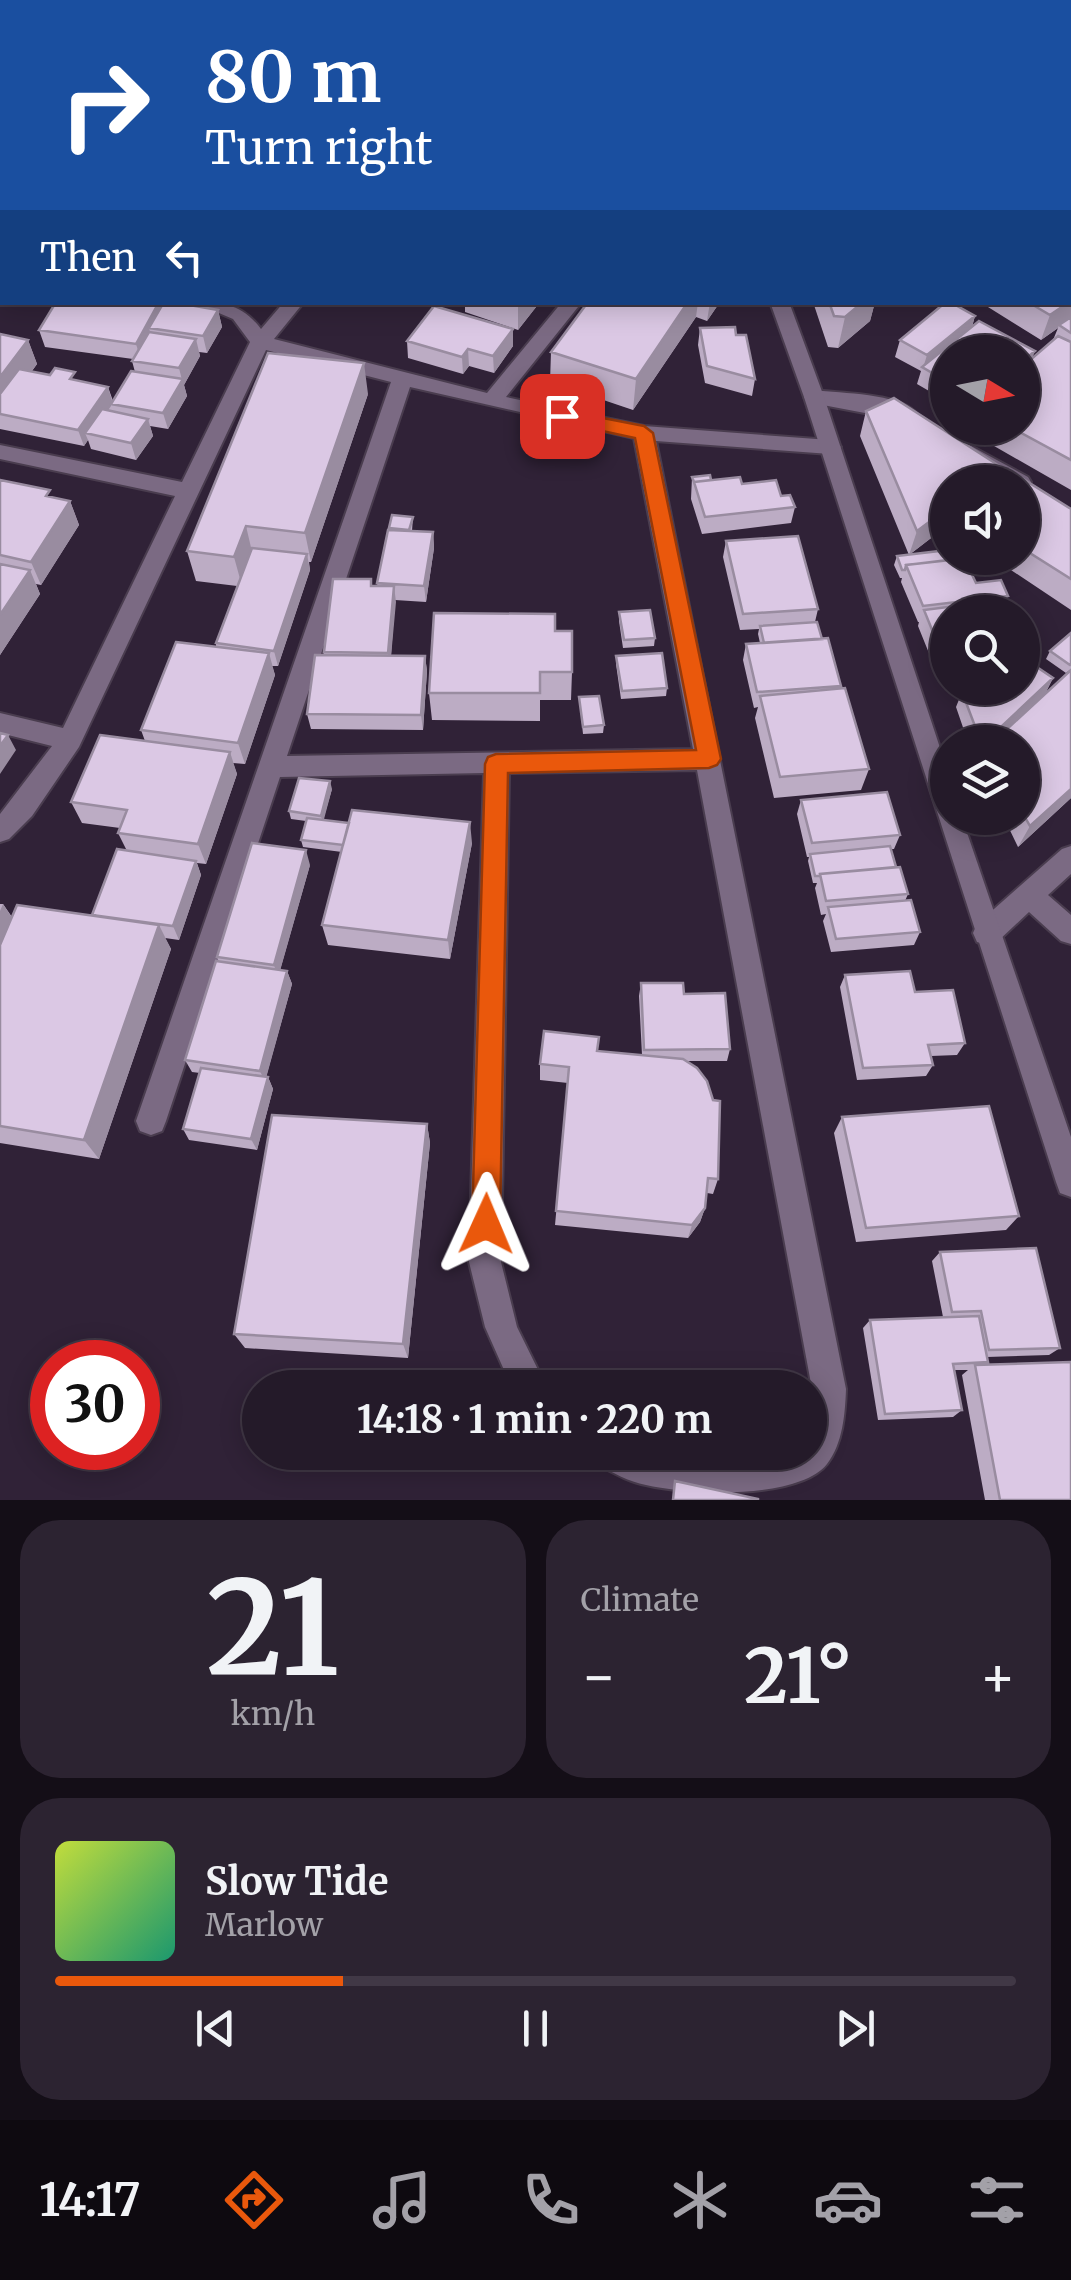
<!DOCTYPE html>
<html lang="en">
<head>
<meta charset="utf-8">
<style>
  body { margin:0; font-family:Merriweather,serif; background:#2c2331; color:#f1f3f6; height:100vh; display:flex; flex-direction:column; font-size:38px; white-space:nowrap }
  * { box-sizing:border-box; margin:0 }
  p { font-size:32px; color:#a3a1a8 }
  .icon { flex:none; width:55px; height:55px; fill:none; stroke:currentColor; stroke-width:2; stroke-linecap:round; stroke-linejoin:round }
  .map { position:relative; height:1500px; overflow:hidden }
  .details { display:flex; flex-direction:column; gap:20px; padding:20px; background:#140e17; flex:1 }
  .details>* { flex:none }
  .banner { position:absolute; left:0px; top:0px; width:1072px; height:305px; box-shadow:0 5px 25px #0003,0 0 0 2px #413846; background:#1a4fa0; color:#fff; overflow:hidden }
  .needle { width:65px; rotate:100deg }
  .controls { position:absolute; left:930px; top:335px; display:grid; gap:20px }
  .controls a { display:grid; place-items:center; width:110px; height:110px; border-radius:50%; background:#241a29; box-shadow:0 5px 25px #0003,0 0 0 2px #413846; font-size:50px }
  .speed { position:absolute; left:30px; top:1340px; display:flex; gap:20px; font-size:50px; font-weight:700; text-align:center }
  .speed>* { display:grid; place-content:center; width:130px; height:130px; border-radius:50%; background:#241a29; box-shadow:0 5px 25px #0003,0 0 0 2px #413846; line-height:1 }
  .speed .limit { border:15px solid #d22; background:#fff; color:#111 }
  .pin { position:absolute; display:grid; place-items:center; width:85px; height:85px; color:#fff; margin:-42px; border-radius:20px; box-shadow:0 5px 15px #0006 }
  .me { position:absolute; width:110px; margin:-55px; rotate:1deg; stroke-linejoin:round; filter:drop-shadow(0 0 8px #0008) }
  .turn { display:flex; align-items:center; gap:35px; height:210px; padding:0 40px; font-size:45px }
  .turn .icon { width:130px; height:130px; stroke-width:2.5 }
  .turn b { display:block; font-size:70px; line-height:85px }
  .then { display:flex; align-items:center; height:95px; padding:0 40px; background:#0003; gap:20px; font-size:38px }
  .big { font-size:75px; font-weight:700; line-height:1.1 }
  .details .widget { flex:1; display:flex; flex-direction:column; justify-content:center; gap:15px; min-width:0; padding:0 35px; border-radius:40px; background:#2c2331 }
  .details .dial { align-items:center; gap:0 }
  .dial b { font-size:130px; line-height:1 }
  .song { display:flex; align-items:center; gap:30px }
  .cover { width:120px; height:120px; border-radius:15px; background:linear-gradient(135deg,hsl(70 70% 55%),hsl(160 70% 35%)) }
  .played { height:10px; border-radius:5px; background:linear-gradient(90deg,#ea580c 30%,#413846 30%) }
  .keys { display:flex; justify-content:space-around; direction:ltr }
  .heat { display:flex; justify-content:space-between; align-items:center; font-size:55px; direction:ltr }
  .details .tiles { flex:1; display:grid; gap:20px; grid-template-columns:1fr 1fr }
  .widget:last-child { grid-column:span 2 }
  .trip { position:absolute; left:242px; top:1370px; width:585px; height:100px; border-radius:50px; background:#241a29; box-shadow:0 5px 25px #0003,0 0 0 2px #413846; font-weight:700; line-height:100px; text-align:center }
  .tabs { display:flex; height:160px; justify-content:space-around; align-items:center; background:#0e0a10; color:#a3a1a8 }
  .tabs .icon { width:70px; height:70px }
  .tabs .selected { color:#ea580c }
  .tabs b { font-size:45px; color:#f1f3f6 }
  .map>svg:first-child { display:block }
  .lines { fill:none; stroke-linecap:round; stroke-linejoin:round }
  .service-casing { stroke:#4a3d4f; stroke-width:4 }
  .minor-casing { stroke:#4a3d4f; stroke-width:4 }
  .secondary-casing { stroke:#4a3d4f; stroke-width:4 }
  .trunk-casing { stroke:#4a3d4f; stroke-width:3 }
  .service { fill:#7b6a83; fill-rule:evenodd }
  .minor { fill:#7b6a83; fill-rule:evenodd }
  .secondary { fill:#7b6a83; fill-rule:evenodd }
  .trunk { fill:#c48fdc; fill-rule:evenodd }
  .wall { fill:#bcacc4 }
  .shaded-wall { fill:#998ca0 }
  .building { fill:#dbc8e4; stroke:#998ca0; stroke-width:2.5 }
  .route { fill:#ea580c; stroke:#983908; stroke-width:2.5 }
</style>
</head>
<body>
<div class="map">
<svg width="1071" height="1500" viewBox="0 0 1071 1500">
  <rect width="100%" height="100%" fill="#302237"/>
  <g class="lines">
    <g class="service-casing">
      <path id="service" d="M975 0H992L993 2H977Z"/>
    </g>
    <g class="minor-casing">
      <path id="minor" d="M0 0H13L0 7Z
        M0 256H2V268H0Z
        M193 302C223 302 242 304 261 329L284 302H304L274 339 487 393 562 302H582L506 397 644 426 830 440 841 447 830 454 656 441 846 1389C845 1414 843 1443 827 1464 798 1500 688 1495 646 1485 629 1482 612 1472 596 1464L591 1452 732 1458 810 1452 812 1389 697 770 509 773 501 1262 517 1327 547 1388H512L485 1327 469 1262 484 773 280 777 166 1121 162 1131 151 1135 140 1131 136 1121 391 382 266 350 79 747 32 816 9 839 0 842V814L52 746 0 733V713L63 728 175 496 0 459V445L182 482 250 342 233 319ZM410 387 634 438 693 749 287 756Z
        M814 390C843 394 897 392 917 414L907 421 807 402 804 397Z
        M971 446 1028 477 1031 482 1028 487 1022 489V482H1004L963 458 960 453Z
        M1071 846V874L1048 895 1071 915V944L1061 941 1029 912 997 942 987 945 977 942 973 933 977 924 1062 849Z"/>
    </g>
    <g class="secondary-casing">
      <path id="secondary" d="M770 302H789L824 397 948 772V818H962L1071 1137V1197L1060 1193 1056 1182 804 397Z"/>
    </g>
    <g class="trunk-casing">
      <path id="trunk" d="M643 0H663L665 2H645Z
        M1070 216H1071V229H1070Z
        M1070 242H1071V255H1070Z"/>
    </g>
    <use href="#service" class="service"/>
    <use href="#minor" class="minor"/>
    <use href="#secondary" class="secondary"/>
    <use href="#trunk" class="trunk"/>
  </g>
  <path class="wall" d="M288 0H573L572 2H288Z
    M772 0H944V2H776Z
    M1034 0H1071V25L1070 2H1033Z
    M1070 41 1071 42V156L1070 155Z
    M0 166 2 167V244L0 243Z
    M1071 254V490L968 431 969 428H1022L948 352V402L917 384 921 371 895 357 900 340 975 316 972 327 1033 358 1053 340 1058 328 1041 340 980 302H1070Z
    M465 302H540L518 330 465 312Z
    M588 302H720L707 321 696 317 633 410 550 382 551 352Z
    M813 302H875L870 321 838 348 828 347Z
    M161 308 218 310 222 327 207 353 199 352 200 356 184 385 187 396 168 429 150 426 153 436 136 460 91 449 88 440 84 446 0 429V334L28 340 37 364 32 371 108 387 113 401 135 372 132 361 133 359 45 347 39 330Z
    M700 328 736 335 755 379 752 396 705 383 698 345Z
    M513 329V346L494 373 469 366 463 374 408 358 407 341Z
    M368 394 311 562H309L310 570 278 666H272L275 675 245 764 233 763 237 774 206 864 197 863 201 875 179 940 165 938 171 949 99 1159 0 1143V904H3L12 917 92 916 127 851 118 833 120 828 82 823 71 802 145 741 141 730 216 646V643L237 586 196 581 187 551Z
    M866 411 948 482V525L909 555 860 436Z
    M692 477 742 484 781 496 795 507 791 523 702 534 691 499Z
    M0 480 53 498 70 501 79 525 41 585 36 584 40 594 0 655Z
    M1022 482 1071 509V610L993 558H1022Z
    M413 517 412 531 433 532 434 548 426 602 395 600 391 655 425 656 427 671 423 730 311 729 307 714 324 652 372 586H377L389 528Z
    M726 541 818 609 815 622 841 686 840 689 869 769 861 790 774 798 755 718 758 707 754 708 743 660 746 644 760 643 758 634 759 629 740 630 723 557Z
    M897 556 1008 596 1001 612H948V671L937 673 918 626 919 622H918L901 582 902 578H900L894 565Z
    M619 612 655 638 654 646 623 648 619 621Z
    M555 631 572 672 571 700H540V721L432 720 429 693Z
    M1071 633V669L1066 673 1046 659 1050 651Z
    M616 656 667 688 666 696 621 699 616 664Z
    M1071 670V798L1018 847 1004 818H1022V742H968L956 707 962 692 1053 678 1045 694Z
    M579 697 604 725 603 733 583 734Z
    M332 789 323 820 472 843 450 959 328 945 322 925 342 852 303 847 301 840 306 821 291 819 289 811Z
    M801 800 900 835 894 849H891L896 867 908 894 905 901 920 932 914 945 831 952 823 921 826 914 821 915 815 888 817 883H813L808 861 809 857H807L797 814Z
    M310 865 280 970 287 971 292 984 266 1077H268L273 1089 257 1150 189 1140 183 1129 200 1073 192 1072 185 1060 219 962 217 957Z
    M845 975 915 992 965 1043 957 1055 931 1056 933 1065 926 1076 857 1080 840 987Z
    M641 983 684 994 730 1049 727 1061H687L718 1179 713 1194 707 1193 705 1208 700 1222 688 1238 555 1225 568 1083 540 1080V1064L597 1051 642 1055 639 996Z
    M842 1117 1019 1216 1006 1230 856 1242 834 1133Z
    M427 1124 430 1143 408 1358 245 1348 234 1334Z
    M940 1252 1060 1348 1049 1355 987 1357 988 1362 986 1364 1071 1500H985L962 1375 968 1370H954L962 1410 953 1417 878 1420 863 1328 870 1320 943 1317 932 1261Z"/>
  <path class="shaded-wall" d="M554 0H573L572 2H551Z
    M914 0H944V2H909Z
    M1071 301V319L1059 325 1058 328 1041 340 1050 315Z
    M159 302 164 319 149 328 152 340 141 360 136 344Z
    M520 302H540L518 330V305Z
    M688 302H698L696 317 633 410 636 379Z
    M710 302H720L707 321Z
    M863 302H875L870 321 838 348 845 317Z
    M218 310 222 327 207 353 203 336Z
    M975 316 970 333 923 368 927 355Z
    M513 329V346L494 373 493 356Z
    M196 339 200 356 184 385 187 396 168 429 163 413 182 380 179 368Z
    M28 340 37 364 0 414V377Z
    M468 349 469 366 463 374 462 357Z
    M1035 351 1029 368 1022 373V362Z
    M364 363 368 394 311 562 305 533Z
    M108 387 113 404H111V406L92 434 85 433 88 440 84 446 78 430Z
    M148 419 153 436 136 460 131 443Z
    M1001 467 995 482H981Z
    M70 501 79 525 41 585 31 562Z
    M948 508V525L909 555 917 531Z
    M246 526 253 556 242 586 234 557Z
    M433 532 434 548 426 602 424 586Z
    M307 554 310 570 278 666 274 651Z
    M30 570 40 594 0 655V615Z
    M394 586 396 602 390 668 388 653Z
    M269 653 275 675 245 764 238 743Z
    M425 656 427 671 423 730 421 715Z
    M1053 678 1045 694 994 742H985Z
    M8 735 16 750 0 774V746Z
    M230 752 237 774 206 864 198 844Z
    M330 781 332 789 323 823 321 816Z
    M1071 789V798L1018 847 1030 826Z
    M470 822 472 843 450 959 448 940Z
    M306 850 310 865 278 978 274 965Z
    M196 861 201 875 179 940 173 926Z
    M3 904 16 924 0 959V911Z
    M159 925 171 949 99 1159 84 1140Z
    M287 971 292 984 265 1082 260 1071Z
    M268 1077 273 1089 257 1150 251 1139Z
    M427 1124 430 1143 408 1358 403 1344Z
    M705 1208 700 1222 688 1238 692 1225Z"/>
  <path class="building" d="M141 0H155L168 2H139Z
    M180 0H236L248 2H186L179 1Z
    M332 0H381L378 2H329Z
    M382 0H449L451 1 448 2H378Z
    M460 0H554L551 2H466Z
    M594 0H610L615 2H591Z
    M836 0H914L909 2H841Z
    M1070 41 1071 42 1070 91Z
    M0 166 2 167V221H0Z
    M56 302H159L136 344 39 330Z
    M164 302H172L218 310 203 336 149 328Z
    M588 302H688L636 379 551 352Z
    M829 302H863L845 317 834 316Z
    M946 302H950L975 316 927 355 900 340Z
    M1028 302H1069L1050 315Z
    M434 306 513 329 493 356 468 349 462 357 407 341Z
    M1071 317V333L1059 325Z
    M979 321 1035 351 1022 362V352H948V382L922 367Z
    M735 327 736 335H746L755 379 707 366 700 328Z
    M149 332 196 339 179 368 132 361Z
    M0 334 28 340 0 377Z
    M1058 336 1071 342V460L1012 428H1022V367Z
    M268 353 364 363 305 533 246 526 234 557 187 551Z
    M55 368 75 372 70 379 108 387 78 430 0 414V394L19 369 50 375Z
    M131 371 183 379 163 413 111 404Z
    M894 398 1001 467 981 482H948V508L917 531 866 411Z
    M102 409 148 419 131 443 85 433Z
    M1012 472 1071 509V579L1022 548V482H998Z
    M710 475 711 480 694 482 692 477Z
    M740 477 742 484 776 480 781 496 790 495 795 507 705 517 694 482Z
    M0 480 50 490 46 496 70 501 31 562 0 555Z
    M392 515 413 517 409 530 389 528Z
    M388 530 433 532 424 586 377 583Z
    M798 536 818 609 743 614 726 541Z
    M252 548 307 554 274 651 216 643Z
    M948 550V558H960V559L906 565 905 570H902L897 556Z
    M964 558 976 583 1001 580 1008 596 923 606 906 565Z
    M0 564 30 570 0 615Z
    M333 579H371V586H394L388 653 324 652Z
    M995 601 1000 612H948V656L943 657 924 610Z
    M650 610 655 638 624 640 619 612Z
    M434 613 555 614V631H572V672H540V693H429Z
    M817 622 822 639 764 643 760 626Z
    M1071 633V665H1070L1050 651Z
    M828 638 841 686 757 692 746 644Z
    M176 642 269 653 238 743 141 730Z
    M662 653 667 688 622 691 616 656Z
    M315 655 425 656 421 715 307 714Z
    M1022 657 1053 678 985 742H981L962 692 966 688H1022Z
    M1071 670V789L1030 826 1022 812V742H993Z
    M845 688 869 769 780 777 760 696Z
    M599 696 604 725 583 727 579 697Z
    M0 733 8 735 0 746Z
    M100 735 230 752 198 844 118 833 127 810 71 802Z
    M299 778 330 781 321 816 289 811Z
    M887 792 900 835 812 843 801 800Z
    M352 810 470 822 448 940 322 925Z
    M307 818 349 823 343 845 301 840Z
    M252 843 306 850 274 965 217 957Z
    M890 846 896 867 820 874V876H815L810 854Z
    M117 849 196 861 173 926 92 915Z
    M900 867 908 894 826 901 820 874Z
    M911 900 920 932 836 939 828 907Z
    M17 905 159 925 84 1140 0 1126V945Z
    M216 961 287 971 260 1071 185 1060Z
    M910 971 915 992 953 990 965 1043 928 1045 933 1065 863 1068 845 975Z
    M641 983H683L684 994 725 993 730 1049 644 1050Z
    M544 1031 599 1037 597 1051 683 1059 697 1068 707 1081 713 1100 720 1101 718 1179 708 1178 705 1208 692 1225 556 1211 569 1067 540 1064Z
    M201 1068 268 1077 251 1139 183 1129Z
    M989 1106 1019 1216 866 1228 842 1117Z
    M272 1115 427 1124 403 1344 234 1334Z
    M1036 1248 1060 1348 989 1350 981 1311 952 1312 940 1252Z
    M979 1316 988 1362 953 1364 962 1410 885 1414 870 1320Z
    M1071 1362V1500H1000L975 1365Z
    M675 1481 758 1499V1500H673Z"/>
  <path class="route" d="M562 410 644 426 653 433 721 759 717 765 709 768 508 773 500 1224 496 1234 486 1238 476 1234 472 1224 485 764 488 757 496 754 696 750 635 438 556 421V412Z"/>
</svg>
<div class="controls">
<a><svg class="needle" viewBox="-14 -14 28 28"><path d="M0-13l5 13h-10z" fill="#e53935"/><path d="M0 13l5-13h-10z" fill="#a3a1a8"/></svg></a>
<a><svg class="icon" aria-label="sound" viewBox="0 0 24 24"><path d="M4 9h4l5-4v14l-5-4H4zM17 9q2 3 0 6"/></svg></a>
<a><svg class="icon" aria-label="search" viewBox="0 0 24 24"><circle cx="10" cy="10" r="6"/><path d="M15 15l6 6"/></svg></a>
<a><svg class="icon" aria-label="layers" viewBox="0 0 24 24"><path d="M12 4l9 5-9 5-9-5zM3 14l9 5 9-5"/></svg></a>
</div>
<div class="speed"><div class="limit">30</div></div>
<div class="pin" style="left:562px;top:416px;background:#d93025"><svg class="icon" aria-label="arrive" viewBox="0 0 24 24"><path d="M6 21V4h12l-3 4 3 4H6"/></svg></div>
<svg class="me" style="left:486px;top:1224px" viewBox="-20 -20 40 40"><path d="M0-17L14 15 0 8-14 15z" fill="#ea580c" stroke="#fff" stroke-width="4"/></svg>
<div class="trip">14:18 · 1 min · 220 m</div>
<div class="banner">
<div class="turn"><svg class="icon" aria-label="right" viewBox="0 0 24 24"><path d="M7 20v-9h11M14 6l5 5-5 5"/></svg><div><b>80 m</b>Turn right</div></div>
<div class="then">Then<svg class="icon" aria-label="left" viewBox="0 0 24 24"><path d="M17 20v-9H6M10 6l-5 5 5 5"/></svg></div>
</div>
</div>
<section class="details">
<div class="tiles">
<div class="widget dial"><b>21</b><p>km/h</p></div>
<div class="widget"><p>Climate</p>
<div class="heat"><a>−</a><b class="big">21°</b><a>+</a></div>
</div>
<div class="widget">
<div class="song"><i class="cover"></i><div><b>Slow Tide</b><p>Marlow</p></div></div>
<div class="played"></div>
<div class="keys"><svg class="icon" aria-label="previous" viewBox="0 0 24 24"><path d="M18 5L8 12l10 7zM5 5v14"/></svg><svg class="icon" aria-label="pause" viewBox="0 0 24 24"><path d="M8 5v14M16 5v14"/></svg><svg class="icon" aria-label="next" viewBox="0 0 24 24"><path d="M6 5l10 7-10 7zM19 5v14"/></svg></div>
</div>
</div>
</section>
<nav class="tabs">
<b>14:17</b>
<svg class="icon selected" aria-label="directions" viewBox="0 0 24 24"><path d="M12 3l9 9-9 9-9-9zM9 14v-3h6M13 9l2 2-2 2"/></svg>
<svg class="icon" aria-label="music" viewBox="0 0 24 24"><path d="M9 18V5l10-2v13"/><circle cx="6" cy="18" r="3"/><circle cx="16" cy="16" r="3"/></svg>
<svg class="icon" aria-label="phone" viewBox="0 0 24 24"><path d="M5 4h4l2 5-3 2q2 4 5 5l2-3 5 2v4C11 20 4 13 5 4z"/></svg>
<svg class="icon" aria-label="climate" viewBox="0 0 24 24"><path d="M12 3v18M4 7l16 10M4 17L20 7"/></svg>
<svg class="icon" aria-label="car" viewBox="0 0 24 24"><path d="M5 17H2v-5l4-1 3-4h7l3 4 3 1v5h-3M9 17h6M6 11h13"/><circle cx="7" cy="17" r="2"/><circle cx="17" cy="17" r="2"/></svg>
<svg class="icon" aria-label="filters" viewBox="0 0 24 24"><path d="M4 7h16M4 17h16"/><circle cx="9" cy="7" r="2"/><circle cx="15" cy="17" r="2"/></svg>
</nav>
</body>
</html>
